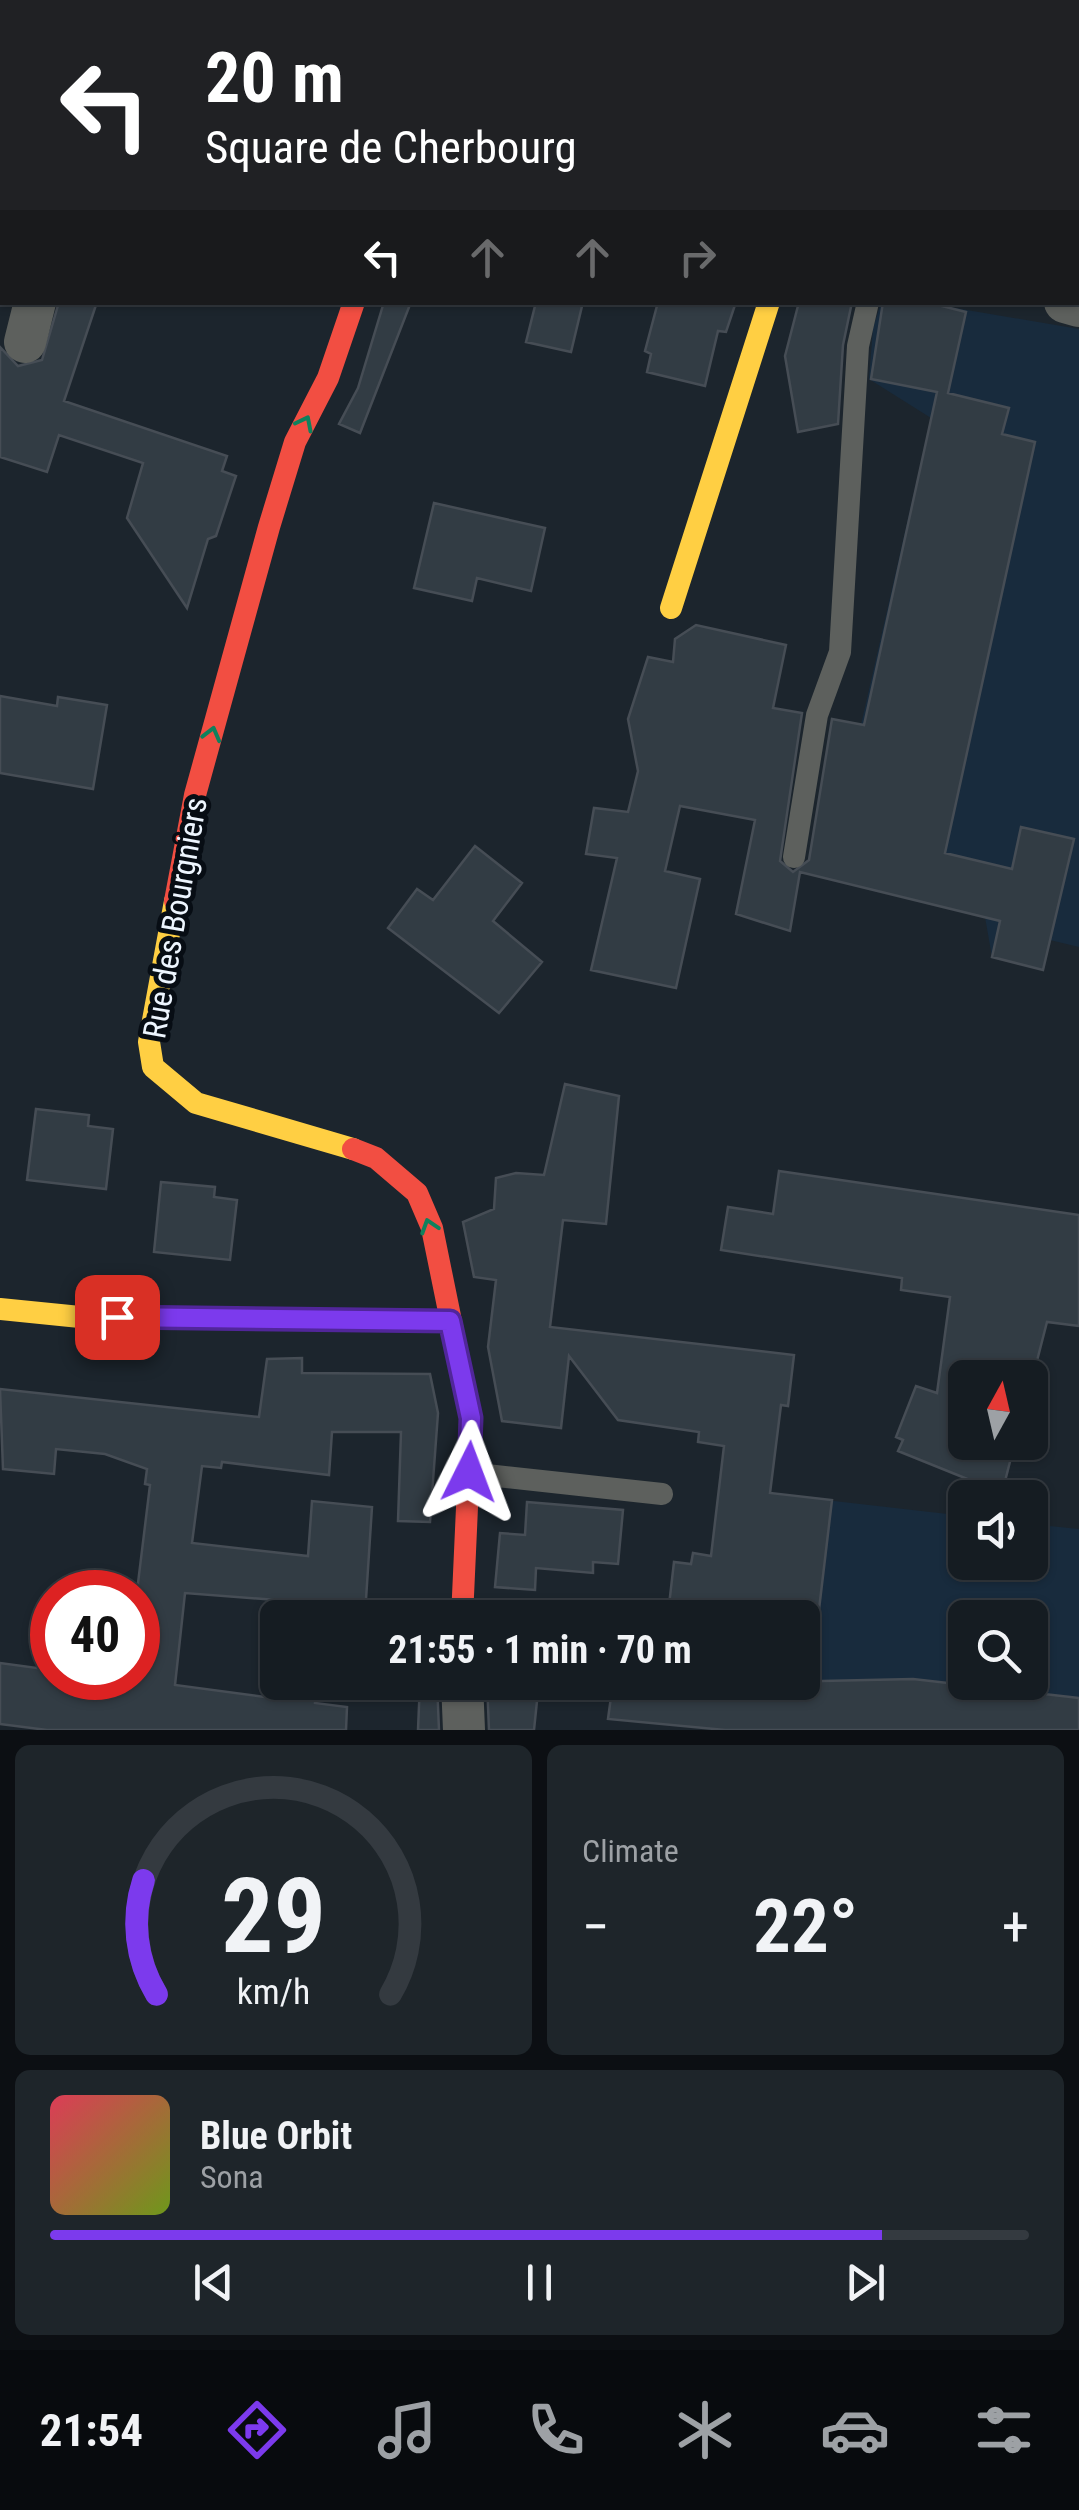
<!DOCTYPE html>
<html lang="en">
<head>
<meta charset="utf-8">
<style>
  body { margin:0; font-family:"Roboto Condensed",sans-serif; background:#1e252a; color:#f1f3f6; height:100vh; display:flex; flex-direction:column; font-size:38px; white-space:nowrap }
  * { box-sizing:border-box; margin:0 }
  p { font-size:32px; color:#9da1a5 }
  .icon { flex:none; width:55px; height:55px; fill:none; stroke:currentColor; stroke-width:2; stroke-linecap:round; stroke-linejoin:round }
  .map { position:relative; height:1730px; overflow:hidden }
  .drawer { display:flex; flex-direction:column; gap:15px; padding:15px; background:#0c0f13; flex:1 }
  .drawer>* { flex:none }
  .guide { position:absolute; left:0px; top:0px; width:1080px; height:305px; box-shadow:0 2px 8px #0004,0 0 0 2px #343a40; background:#202124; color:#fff; overflow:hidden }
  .needle { width:65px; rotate:8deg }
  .fabs { position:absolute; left:948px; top:1360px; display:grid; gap:20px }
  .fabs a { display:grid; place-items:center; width:100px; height:100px; border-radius:15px; background:#151c22; box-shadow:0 2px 8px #0004,0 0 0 2px #343a40; font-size:50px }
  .speed { position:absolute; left:30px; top:1570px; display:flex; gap:20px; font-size:50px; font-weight:700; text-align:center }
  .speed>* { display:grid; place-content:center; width:130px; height:130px; border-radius:50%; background:#151c22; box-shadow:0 2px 8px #0004,0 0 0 2px #343a40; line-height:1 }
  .speed .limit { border:15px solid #d22; background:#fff; color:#111 }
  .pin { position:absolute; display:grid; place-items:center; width:85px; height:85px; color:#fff; margin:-42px; border-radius:20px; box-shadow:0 5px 15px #0006 }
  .me { position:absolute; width:110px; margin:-55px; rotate:3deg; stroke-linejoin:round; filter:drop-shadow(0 0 8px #0008) }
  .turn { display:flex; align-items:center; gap:35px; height:210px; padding:0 40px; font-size:45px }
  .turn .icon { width:130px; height:130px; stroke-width:2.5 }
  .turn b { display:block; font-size:70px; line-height:85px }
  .lanes { display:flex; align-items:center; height:95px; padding:0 40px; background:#0003; justify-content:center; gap:50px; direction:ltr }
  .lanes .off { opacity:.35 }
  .big { font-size:75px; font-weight:700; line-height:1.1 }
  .drawer .tile { flex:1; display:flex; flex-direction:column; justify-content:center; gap:15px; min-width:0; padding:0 35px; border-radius:15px; background:#1e252a }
  .drawer .dial { align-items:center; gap:0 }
  .dial svg { height:260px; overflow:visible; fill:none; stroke:#343a40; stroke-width:7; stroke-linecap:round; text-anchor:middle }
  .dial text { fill:#f1f3f6; stroke:none }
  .song { display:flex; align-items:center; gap:30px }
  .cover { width:120px; height:120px; border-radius:15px; background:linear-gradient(135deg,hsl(350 70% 55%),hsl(80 70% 35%)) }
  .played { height:10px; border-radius:5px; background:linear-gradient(90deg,#7c3aed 85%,#343a40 85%) }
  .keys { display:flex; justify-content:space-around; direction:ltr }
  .heat { display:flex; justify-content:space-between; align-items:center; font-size:55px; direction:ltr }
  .drawer .tiles { flex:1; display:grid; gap:15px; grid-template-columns:1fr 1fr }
  .tile:last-child { grid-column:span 2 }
  .trip { position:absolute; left:260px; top:1600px; width:560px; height:100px; border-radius:15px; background:#151c22; box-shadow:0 2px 8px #0004,0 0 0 2px #343a40; font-weight:700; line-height:100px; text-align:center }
  .dock { display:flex; height:160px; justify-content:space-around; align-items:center; background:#080b0e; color:#9da1a5 }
  .dock .icon { width:70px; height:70px }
  .dock .current { color:#7c3aed }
  .dock b { font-size:45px; color:#f1f3f6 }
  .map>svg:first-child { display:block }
  .built { fill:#182b3d; fill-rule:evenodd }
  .building { fill:#323c44; stroke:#464d55; stroke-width:2.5 }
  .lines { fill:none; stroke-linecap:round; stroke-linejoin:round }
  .lane { stroke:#5d605d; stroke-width:22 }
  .street { stroke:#5d605d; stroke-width:42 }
  .slow { stroke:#ffcf43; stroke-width:22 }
  .jam { stroke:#f24e42; stroke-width:22 }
  .oneway { stroke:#0f815d }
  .route-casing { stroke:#51269a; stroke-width:25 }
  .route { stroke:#7c3aed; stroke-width:18 }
  .labels { text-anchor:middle; stroke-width:10; stroke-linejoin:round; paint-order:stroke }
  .street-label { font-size:32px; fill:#edf5fe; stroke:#070d14 }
</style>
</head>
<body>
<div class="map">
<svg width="1079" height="1730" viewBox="0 0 1079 1730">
  <rect width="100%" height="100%" fill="#1c252d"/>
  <path class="built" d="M912 0H1079L1078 246V2Z
    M881 303H926L1079 329V947L1050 940 1043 970 992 957 985 917 826 878 931 418 869 379 873 328Z
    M799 1497 965 1516V1562H1030V1524L1079 1529V1730H771L777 1683 802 1682V1618L784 1617ZM965 1618H1030V1682H965Z"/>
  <path class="building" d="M59 302H97L64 401 227 456 222 471 236 476 216 536 208 539 187 608 127 518 143 463 59 435 47 472 0 457V347L18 366 42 360Z
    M384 302H411L360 433 339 424 358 388Z
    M536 302H583L571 352 526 342Z
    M658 302H736L726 332 718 331 705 386 647 372 651 354 645 351Z
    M799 302H852L843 345 838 424 798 432 785 356Z
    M883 302H926L966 312 948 393 1009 408 1002 434 1035 442 945 853 1012 869 1021 827 1074 839 1043 970 992 957 1000 921 800 872 790 931 736 914 755 820 680 806 665 871 700 879 676 988 591 970 617 858 586 854 594 808 628 812 638 771 628 719 648 657 673 662 675 639 696 625 786 645 773 708 802 713 780 861 793 872 809 860 832 719 864 725 937 392 871 379Z
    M434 503 545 528 531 591 477 578 472 601 414 588Z
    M0 696 57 706 58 697 107 705 93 789 0 773Z
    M475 846 522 883 493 921 542 962 499 1013 388 928 417 889 433 900Z
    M565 1084 619 1096 606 1224 563 1220 550 1327 794 1355 788 1406 781 1405 770 1493 832 1500 818 1618 708 1606 693 1617 668 1614 674 1562 691 1564 693 1553 711 1556 724 1446 698 1442 699 1432 618 1420 569 1356 561 1428 502 1421 488 1347 496 1280 474 1277 463 1222 494 1209 496 1178 516 1173 544 1175Z
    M36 1109 89 1115 88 1126 113 1129 106 1189 27 1180Z
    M779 1171 1079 1215V1326L1047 1322 1030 1388V1378H965V1442H1015L1002 1493 898 1451 903 1440 896 1437 916 1386 937 1393 950 1297 901 1290 902 1278 721 1250 728 1207 773 1214Z
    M161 1182 215 1187 214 1197 237 1200 230 1260 154 1252Z
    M302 1358V1373L430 1374 438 1413 430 1522 398 1521 401 1432H332L329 1475 222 1462 221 1468 202 1466 192 1543 308 1556 312 1501 372 1507 365 1615 301 1618 302 1602 185 1593 175 1685 272 1698 273 1682H317L315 1703 347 1707 346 1730H47L0 1724V1663L52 1670V1678H138V1583L150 1485 145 1484 147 1469 105 1454 56 1449 54 1474 3 1469 0 1389 259 1417 267 1359Z
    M527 1502 623 1510 618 1564 593 1562V1573L536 1568 535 1590 495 1587 500 1533 525 1535Z
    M913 1679 1079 1698V1730H725L608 1719 613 1682 776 1687 777 1682Z
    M420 1682H437L439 1730H418Z
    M487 1682H539L534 1730H489Z"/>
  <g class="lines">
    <path class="lane" d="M794 857 817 715 840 652 858 346 868 302
      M469 1473 662 1494"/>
    <path class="street" d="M64 0 67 2
      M650 2V0
      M1065 302 1079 306
      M25 342 35 302
      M462 1682 464 1730"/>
    <path class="slow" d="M671 608 769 302
      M175 901 149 1042 153 1067 196 1103 353 1149
      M0 1309 80 1317 450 1321"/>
    <path class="jam" d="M175 901 195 795 269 527 295 442 328 378 354 302
      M353 1149 376 1158 417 1193 432 1228 471 1419 462 1618"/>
  </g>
  <defs><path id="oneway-chevron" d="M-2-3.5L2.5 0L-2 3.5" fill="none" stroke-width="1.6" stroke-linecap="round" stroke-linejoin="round" transform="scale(2.5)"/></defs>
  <g class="oneway">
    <use href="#oneway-chevron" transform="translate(305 423) rotate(-63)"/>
    <use href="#oneway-chevron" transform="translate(212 734) rotate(-75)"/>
    <use href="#oneway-chevron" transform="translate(429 1226) rotate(-108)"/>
  </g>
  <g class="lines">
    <g class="route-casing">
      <path id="route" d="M117 1317 450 1321 471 1418 469 1472"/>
    </g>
    <use href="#route" class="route"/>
  </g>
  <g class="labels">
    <g class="street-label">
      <text transform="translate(175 918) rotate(-80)" y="11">Rue des Bourgniers</text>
    </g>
  </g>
</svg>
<div class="fabs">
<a><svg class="needle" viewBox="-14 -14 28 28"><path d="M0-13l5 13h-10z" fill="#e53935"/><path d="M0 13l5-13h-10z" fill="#9da1a5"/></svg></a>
<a><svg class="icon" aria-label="sound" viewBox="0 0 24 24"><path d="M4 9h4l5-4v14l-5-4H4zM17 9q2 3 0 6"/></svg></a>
<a><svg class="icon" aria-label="search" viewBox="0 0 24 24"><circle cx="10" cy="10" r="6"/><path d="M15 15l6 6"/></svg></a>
</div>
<div class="speed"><div class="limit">40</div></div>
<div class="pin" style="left:117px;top:1317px;background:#d93025"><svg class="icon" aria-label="arrive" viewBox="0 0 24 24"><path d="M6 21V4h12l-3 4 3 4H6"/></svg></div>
<svg class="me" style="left:469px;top:1472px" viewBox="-20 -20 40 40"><path d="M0-17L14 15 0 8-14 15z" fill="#7c3aed" stroke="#fff" stroke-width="4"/></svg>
<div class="trip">21:55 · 1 min · 70 m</div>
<div class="guide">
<div class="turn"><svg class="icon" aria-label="left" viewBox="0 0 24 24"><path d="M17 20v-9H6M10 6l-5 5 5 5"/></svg><div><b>20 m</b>Square de Cherbourg</div></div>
<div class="lanes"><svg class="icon" aria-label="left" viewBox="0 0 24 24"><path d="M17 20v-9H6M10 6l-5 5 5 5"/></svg><svg class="icon off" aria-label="ahead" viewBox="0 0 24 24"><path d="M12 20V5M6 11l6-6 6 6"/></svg><svg class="icon off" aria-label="ahead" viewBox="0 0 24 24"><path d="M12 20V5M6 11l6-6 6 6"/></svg><svg class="icon off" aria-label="right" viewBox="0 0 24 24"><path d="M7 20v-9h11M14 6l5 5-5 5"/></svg></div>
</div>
</div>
<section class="drawer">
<div class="tiles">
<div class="tile dial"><svg viewBox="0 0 100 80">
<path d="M14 69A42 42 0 1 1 86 69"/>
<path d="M14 69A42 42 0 0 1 10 34" stroke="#7c3aed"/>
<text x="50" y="56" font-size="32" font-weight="700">29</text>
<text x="50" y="72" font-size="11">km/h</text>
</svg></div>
<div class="tile"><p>Climate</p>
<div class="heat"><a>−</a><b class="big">22°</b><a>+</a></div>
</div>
<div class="tile">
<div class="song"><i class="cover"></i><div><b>Blue Orbit</b><p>Sona</p></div></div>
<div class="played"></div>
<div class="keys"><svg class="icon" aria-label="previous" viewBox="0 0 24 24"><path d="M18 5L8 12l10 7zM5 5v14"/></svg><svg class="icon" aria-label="pause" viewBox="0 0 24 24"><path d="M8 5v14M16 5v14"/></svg><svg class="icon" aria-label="next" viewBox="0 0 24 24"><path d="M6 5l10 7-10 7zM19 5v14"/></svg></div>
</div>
</div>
</section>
<nav class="dock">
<b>21:54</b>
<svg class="icon current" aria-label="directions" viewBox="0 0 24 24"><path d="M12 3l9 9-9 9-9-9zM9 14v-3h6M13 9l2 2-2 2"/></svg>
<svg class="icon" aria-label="music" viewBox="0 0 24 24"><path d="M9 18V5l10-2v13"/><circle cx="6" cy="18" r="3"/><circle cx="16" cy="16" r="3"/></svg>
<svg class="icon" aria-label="phone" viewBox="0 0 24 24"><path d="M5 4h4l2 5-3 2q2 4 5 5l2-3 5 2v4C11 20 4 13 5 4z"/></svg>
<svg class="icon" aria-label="climate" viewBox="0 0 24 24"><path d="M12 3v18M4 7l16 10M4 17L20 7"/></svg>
<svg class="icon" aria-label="car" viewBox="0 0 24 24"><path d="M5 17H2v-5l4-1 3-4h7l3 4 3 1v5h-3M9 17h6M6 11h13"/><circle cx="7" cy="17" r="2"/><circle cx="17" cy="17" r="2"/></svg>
<svg class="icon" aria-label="filters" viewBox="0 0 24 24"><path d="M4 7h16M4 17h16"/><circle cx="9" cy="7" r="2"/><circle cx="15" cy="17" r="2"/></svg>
</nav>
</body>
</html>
